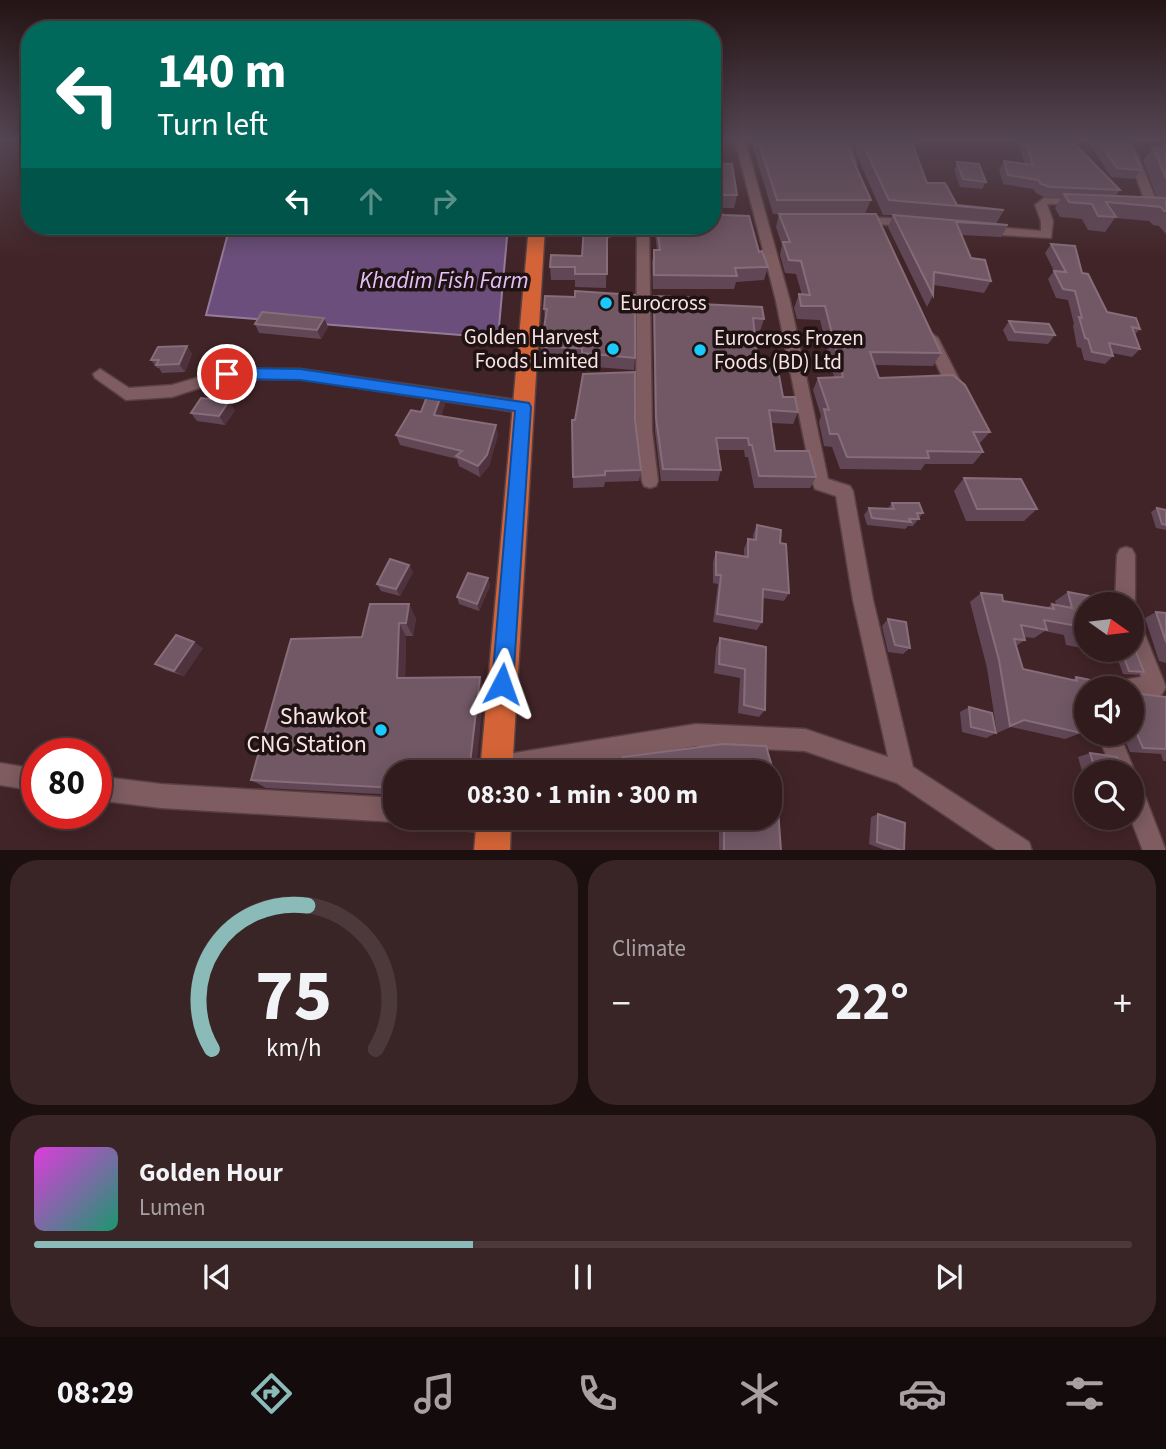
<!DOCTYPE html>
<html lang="en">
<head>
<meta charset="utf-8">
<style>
  body { margin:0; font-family:"Source Sans 3",sans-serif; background:#392426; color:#f1f3f6; height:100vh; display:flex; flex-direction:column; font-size:26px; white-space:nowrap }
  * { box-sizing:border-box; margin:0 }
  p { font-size:23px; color:#a8a1a4 }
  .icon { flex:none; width:38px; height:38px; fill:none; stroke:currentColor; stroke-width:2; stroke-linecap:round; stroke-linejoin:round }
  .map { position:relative; height:850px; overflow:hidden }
  .sheet { display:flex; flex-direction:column; gap:10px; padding:10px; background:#1b0f10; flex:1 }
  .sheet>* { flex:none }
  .hud { position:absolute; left:21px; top:21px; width:700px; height:214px; border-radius:28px; box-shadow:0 4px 18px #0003,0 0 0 2px #4c393b; background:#00695c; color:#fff; overflow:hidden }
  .needle { width:46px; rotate:104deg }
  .controls { position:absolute; left:1074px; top:592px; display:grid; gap:14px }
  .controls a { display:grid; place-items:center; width:70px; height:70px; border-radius:50%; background:#311b1d; box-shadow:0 4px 18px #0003,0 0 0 2px #4c393b; font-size:35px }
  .speed { position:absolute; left:21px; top:738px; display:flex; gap:14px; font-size:35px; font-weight:700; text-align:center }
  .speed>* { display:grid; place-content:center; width:91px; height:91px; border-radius:50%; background:#311b1d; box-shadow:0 4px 18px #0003,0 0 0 2px #4c393b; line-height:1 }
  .speed .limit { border:10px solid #d22; background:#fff; color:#111 }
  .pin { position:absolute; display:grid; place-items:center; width:60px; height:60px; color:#fff; margin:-30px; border:4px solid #fff; border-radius:50%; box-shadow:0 2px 7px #0007 }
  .me { position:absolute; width:77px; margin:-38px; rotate:4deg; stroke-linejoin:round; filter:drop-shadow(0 0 5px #0008) }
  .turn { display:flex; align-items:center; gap:24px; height:147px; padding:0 21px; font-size:32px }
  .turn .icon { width:91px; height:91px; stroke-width:2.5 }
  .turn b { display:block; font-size:49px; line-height:60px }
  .lanes { display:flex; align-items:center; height:66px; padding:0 21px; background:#0003; justify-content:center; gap:35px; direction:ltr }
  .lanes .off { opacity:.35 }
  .big { font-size:52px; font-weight:700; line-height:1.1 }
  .sheet .tile { flex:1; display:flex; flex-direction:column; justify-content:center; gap:10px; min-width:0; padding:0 24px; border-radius:28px; background:#392426 }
  .sheet .dial { align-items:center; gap:0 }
  .dial svg { height:182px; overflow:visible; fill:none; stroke:#4c393b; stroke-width:7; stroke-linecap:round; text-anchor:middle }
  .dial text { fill:#f1f3f6; stroke:none }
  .song { display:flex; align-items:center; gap:21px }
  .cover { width:84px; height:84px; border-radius:10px; background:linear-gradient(135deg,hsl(300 70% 55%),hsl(160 70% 35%)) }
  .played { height:7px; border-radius:4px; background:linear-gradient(90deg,#8bbbb9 40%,#4c393b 40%) }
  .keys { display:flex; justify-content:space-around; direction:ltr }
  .heat { display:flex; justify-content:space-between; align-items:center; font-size:38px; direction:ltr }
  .sheet .tiles { flex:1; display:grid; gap:10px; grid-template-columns:1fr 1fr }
  .tile:last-child { grid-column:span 2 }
  .trip { position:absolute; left:383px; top:760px; width:399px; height:70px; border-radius:28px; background:#311b1d; box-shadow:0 4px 18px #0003,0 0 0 2px #4c393b; font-weight:700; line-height:70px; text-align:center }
  .tab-bar { display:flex; height:112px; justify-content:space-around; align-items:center; background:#140b0c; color:#a8a1a4 }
  .tab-bar .icon { width:49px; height:49px }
  .tab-bar .current { color:#8bbbb9 }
  .tab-bar b { font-size:32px; color:#f1f3f6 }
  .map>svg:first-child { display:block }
  .water { fill:#6b4e7b; stroke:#957b9b; stroke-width:2 }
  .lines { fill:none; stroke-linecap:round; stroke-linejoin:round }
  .minor-casing { stroke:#584043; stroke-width:3 }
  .highway-casing { stroke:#584043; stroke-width:3 }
  .minor { fill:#7e5c60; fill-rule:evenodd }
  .highway { fill:#d46437; fill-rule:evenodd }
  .wall { fill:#614756 }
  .shaded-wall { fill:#4e323d }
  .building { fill:#725865; stroke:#876d79; stroke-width:2 }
  .route { fill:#1a73e8; stroke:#114b97; stroke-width:2 }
  .poi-dot { fill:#1acafc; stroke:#1f1213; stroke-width:2.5 }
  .labels { text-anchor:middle; stroke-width:7; stroke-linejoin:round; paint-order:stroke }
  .poi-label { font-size:21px; fill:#f8e3e5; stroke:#1f1213; text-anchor:start }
  .water-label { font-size:23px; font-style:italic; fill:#e5c0f9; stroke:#1f1213 }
  .near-poi-label { font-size:24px; fill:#f8e3e5; stroke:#1f1213; text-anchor:end }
</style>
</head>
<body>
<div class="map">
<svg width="1166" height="851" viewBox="0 0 1166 851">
  <rect width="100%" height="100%" fill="#412427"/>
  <path class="water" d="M230 226H508L498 338 206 315Z"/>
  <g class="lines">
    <g class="minor-casing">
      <path id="minor" d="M735 140H745L790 301 828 479 850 486 853 491 873 600 913 767 1029 842 1032 851H998L897 783 805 751 696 746 537 772H487L485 767 488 759 496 756 696 724 805 729 888 757 853 600 836 496 815 489 813 484 776 301Z
        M839 140H849L857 164 856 166 847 164Z
        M895 140H920V141L915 144Z
        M1114 140H1126L1138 155 1159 207 1157 209 1147 207 1128 155Z
        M1044 198 1079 199 1085 202 1079 205 1047 204 1053 221 1051 238 984 234 978 230 984 226 1041 231V221L1035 205Z
        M858 217 913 219 919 223 913 227 854 222 852 220Z
        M637 226H649L652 431 658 481 656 486 650 488 644 486 642 481 636 431Z
        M931 333 938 338 964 389 961 393 956 395 948 389 924 338Z
        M100 369 129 388 172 385 227 369H300L523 401 531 407 523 413 300 379H227L172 397 126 400 95 378 93 374Z
        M1126 547 1132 549 1135 555V604L1132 610V604H1115L1117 555 1120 549Z
        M1132 617 1139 620 1166 687 1162 694 1155 698H1132V688H1114L1117 681 1141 677 1130 649Z
        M1097 733H1119L1135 772 1132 780V772H1113Z
        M0 763 37 769V791L0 785Z
        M96 776 161 784 396 798V817H405L396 822 161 808 96 800Z
        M1132 780 1140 783 1166 851H1143L1130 817H1132Z
        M446 817H503L505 821 501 829C487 835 464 831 450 825Z"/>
    </g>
    <g class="highway-casing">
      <path id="highway" d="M529 226H545L512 772H480Z
        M477 817H511L510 851H474Z"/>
    </g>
    <use href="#minor" class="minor"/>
    <use href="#highway" class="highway"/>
  </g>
  <path class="wall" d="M712 140H730L729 144 712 143Z
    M751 140H844L871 200 865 214 941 353 933 366 875 365 879 378 990 432 979 444 983 452 973 464H925L921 470 840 469 832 447 824 446 819 422 821 416 813 390 818 378 834 377 820 320 797 319 794 308 799 294 802 295 796 274 785 273 780 255 782 245 776 227 779 214H773Z
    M850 140H911L927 183 957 205 1004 210 996 224 1008 225 1001 237 962 235 971 258 991 281 984 293 934 285 933 295 927 307 888 227 893 215H883Z
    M1017 140H1071L1120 190 1116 196 1157 198 1143 161 1153 147 1159 148 1163 142 1166 143V234L1159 226 1153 225 1149 221 1115 218 1105 232 1088 230 1082 219 1060 217 1055 208 1062 197H1044L1036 193 1033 189 1003 184 999 170 1004 161 1025 164Z
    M1087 140H1125L1141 170 1134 179 1111 177Z
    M957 162 986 182 982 189 960 187 954 170Z
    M712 163 737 195 734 208H720L719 214 759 252 768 267 764 280 736 282 734 289H653L652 263 654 250H657L654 226H712Z
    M584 226H611V238H607L606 288 575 287V280H551L550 267 582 256Z
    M1051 244 1082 273 1107 312 1140 329 1135 334 1140 349 1132 357 1112 353 1113 356 1105 364 1084 360 1081 348 1077 347 1073 326 1074 324 1068 300 1056 298 1048 279 1054 271 1045 253Z
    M545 296 635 358 634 370 582 366V360H542L541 347 545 322 544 309Z
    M654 296 700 304 764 319 760 331H754L758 363 776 374 783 397 798 412 793 424 771 423 775 451 816 477 810 488H754L748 457H745L744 450H718L721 470 718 481H661L655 431 653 309Z
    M324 318 328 327 321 339 259 333 255 324Z
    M1009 321 1055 335 1048 344 1008 341 1003 330Z
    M187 346 192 354 185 372 162 373 159 368H157L151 360Z
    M445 404 441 416 498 435 489 466 480 477 459 466 457 459 400 445 396 435 421 412Z
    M235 410 225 425 197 421 191 413Z
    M572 420H635L641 470 639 481 605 482 604 487 573 488Z
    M964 478 1037 509 1024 521H966L954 491Z
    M892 503 923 513 913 526H908L905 529 867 525 864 515 869 508H888Z
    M1157 508 1166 510V530L1156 528 1151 512Z
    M757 525 780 543 789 593 784 601 762 598V622L757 630 713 622 718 584 713 583V562L716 552 744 556V549L748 539 753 540V535Z
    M409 565 413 572 400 596 381 591 377 584Z
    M488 578 490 586 479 611 459 604 457 597Z
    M1068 592 1087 637V649L1066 645 1064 635 1045 631 1034 638 1024 637 1025 640 1016 646 1023 669 1072 680 1076 677 1087 688V727L1079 725 1081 733 1065 739 1011 727 997 733 987 668 970 602 981 593 1003 601 1047 608 1052 604H1056L1055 601Z
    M370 604 416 618 413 636H406L405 678 480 677 484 689 396 772V795L266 788 251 780 362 637Z
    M1156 612 1166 613V663L1159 661 1145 618Z
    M888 619 910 648 903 654 888 652 882 626Z
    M720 638 766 647 765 710 759 717 738 713 740 678 714 673 716 648Z
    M1134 647 1144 672 1137 675 1123 674 1114 649H1132Z
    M203 648 184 676 165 670 155 664Z
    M1132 693 1166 697V761H1163L1161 754 1130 752 1122 733H1132Z
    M969 707 996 733 986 738 962 732 960 712Z
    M723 744 766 746 776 780 781 851H719V817H770V772H623L622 763 623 757Z
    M1090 753 1122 772H1087L1086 785 1078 757Z
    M878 814 904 851H887L869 844 871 817Z
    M622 817H701V823L697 826 623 825Z"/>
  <path class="shaded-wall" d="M324 318 328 327 321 339 317 330Z
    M187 346 192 354 185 372 179 364Z
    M442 393 445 404 437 426 434 415Z
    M229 401 235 410 225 425 219 416Z
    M496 425 498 435 489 466 480 477 478 466Z
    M409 565 413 572 400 596 396 589Z
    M488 578 490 586 479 611 477 604Z
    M409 604 416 618 413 636 406 623Z
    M399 623 406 636 405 689 397 678Z
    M194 642 203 648 184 676 174 671Z
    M480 677 484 689 476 772H469Z"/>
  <path class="building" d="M758 140H844L871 200H777Z
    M861 140H911L927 183H945L957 205 1004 210 889 200Z
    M1025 140H1071L1120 190 1050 187 1041 184 1038 180 1008 175 1004 161 1033 165Z
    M1098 140H1125L1132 148 1141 170 1117 168Z
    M1153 147 1166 150V178Z
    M957 162 979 164 986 182 963 179Z
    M712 163 732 164 737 195H720L721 202 712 203V205Z
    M1064 194 1166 198V211H1164L1161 207 1106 202 1116 217 1098 216 1092 204 1069 202Z
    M712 211 724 215 749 216 759 252 762 251 768 267 735 268 737 276 654 275V250H660L657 226H712Z
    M779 214H876L941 353 870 352 879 378 953 375 965 385 990 432H973L983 452 927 451 929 458 847 457 838 434H830L824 409 829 410 818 378 843 377 825 306H801L799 294 810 295 801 261 789 260 783 242H790Z
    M893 215 1008 225 956 222 971 258 985 260 991 281 934 272 933 295Z
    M584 226H607V274H575V267H550L551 255 582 256Z
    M1051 244 1075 246 1082 273 1088 274 1107 312 1136 318 1140 329 1132 327 1140 349 1109 343 1113 356 1092 352 1088 339 1085 338 1079 317 1082 318 1075 291 1063 289 1054 271 1066 272Z
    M575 291 635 295V358L582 353V348L541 347 547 309H544L545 296 575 297Z
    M654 296 700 298V304L762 307 764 319 753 318 758 363 774 364 776 374 779 375 783 397H795L798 412 769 410 775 451H809L816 477 759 476 752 445H749L748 438H716L721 470 663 469 656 418Z
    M262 312 324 318 317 330 255 324Z
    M1009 321 1049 324 1055 335 1015 332Z
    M187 346 179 364 156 365 159 360H151L158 347Z
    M635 372V420L641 470 605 471V475L573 477 572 420H575L583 374Z
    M429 391 442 393 434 415 496 425 487 455 478 466 456 456 462 451 396 435 411 410 421 412Z
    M201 398 229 401 219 416 191 413Z
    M964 478 1021 479 1037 509H977Z
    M892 503H919L923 513H917L919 519H909L911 522 872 518 869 508 894 509Z
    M1157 508 1166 510V525L1162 524Z
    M757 525 781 530 780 543 786 544 789 593 763 589 762 622 717 614 721 575H716V552L748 557V539L756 540Z
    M390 559 409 565 396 589 377 584Z
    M468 573 488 578 477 604 457 597Z
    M1068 592 1090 596 1092 604H1087V637L1080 636 1078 626 1044 620 1047 630 1021 625 1025 640 1014 639 1023 669 1077 681 1076 677 1091 680 1093 688H1087V717L1076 715 1081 733 1024 720 1010 726 999 660 981 593 1002 595 1003 601 1054 609 1052 604 1072 608Z
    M370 604H409L406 623H399L397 678 480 677 469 772H396V788L251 780 291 639 362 637Z
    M1156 612 1166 613V642Z
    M888 619 906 622 910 648 895 645Z
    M176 635 194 642 174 671 155 664Z
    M1132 637 1134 638V647L1144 672 1129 671 1121 649H1132Z
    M720 638 766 647 765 710 744 705 745 669 719 664Z
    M1132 693 1166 697V749L1143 748 1134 727 1132 726V723H1134L1132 718Z
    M969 707 992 713 996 733 971 727Z
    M723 744 766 746 776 780 781 851H724V817H770V772H625L623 757Z
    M1090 753 1117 757 1122 772H1096Z
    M586 763 600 765 599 772H570L571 765Z
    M878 814 905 823 904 851 877 842Z
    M624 817H701V823L624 822Z"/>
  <linearGradient id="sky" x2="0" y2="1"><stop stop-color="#241415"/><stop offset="0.54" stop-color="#544552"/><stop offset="1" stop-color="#544552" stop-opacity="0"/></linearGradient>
  <rect width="1166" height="259" fill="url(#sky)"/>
  <path class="route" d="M227 368 300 369 529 403 531 407 513 684 510 691 502 694 495 691 492 684 515 411 300 380 227 379 219 374Z"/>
  <g class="poi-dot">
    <circle cx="606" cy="303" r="7"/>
    <circle cx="613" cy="349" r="7"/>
    <circle cx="700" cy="350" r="7"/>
    <circle cx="381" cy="730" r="7"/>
  </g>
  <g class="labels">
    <g class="poi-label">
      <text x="620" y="310">Eurocross</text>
      <text x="599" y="344" text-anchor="end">Golden Harvest<tspan x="599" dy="24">Foods Limited</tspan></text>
      <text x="714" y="345">Eurocross Frozen<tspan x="714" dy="24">Foods (BD) Ltd</tspan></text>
    </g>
    <g class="water-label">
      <text x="444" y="288">Khadim Fish Farm</text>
    </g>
    <g class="near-poi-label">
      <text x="367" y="724">Shawkot<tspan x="367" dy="28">CNG Station</tspan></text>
    </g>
  </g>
</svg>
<div class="controls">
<a><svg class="needle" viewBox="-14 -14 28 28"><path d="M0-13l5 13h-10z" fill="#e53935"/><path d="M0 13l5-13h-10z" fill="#a8a1a4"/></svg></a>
<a><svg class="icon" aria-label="sound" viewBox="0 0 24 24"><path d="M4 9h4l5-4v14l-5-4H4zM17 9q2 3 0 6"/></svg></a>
<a><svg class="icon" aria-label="search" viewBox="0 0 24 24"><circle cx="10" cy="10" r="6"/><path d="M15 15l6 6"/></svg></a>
</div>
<div class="speed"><div class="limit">80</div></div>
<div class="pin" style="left:227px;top:374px;background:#d93025"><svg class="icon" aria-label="arrive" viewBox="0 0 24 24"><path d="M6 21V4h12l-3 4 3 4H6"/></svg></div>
<svg class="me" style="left:502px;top:684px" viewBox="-20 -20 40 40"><path d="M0-17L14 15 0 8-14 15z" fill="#1a73e8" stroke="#fff" stroke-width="4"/></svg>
<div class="trip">08:30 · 1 min · 300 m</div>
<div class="hud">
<div class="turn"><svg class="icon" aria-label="left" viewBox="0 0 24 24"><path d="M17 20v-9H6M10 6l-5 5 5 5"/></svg><div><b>140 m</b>Turn left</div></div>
<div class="lanes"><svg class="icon" aria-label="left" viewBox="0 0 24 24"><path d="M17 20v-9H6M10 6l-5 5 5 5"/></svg><svg class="icon off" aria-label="ahead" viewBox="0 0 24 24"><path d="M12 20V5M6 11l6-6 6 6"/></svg><svg class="icon off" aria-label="right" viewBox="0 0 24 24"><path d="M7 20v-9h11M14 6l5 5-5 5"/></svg></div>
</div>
</div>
<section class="sheet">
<div class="tiles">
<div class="tile dial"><svg viewBox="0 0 100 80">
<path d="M14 69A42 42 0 1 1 86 69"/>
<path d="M14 69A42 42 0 0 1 56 6" stroke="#8bbbb9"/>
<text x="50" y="56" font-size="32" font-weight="700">75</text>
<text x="50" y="72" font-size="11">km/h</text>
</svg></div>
<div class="tile"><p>Climate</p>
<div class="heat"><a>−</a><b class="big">22°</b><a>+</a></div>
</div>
<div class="tile">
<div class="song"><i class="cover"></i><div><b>Golden Hour</b><p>Lumen</p></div></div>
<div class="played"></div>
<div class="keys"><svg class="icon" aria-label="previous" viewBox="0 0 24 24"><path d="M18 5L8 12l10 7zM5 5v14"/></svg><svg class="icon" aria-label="pause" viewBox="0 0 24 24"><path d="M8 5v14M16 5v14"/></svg><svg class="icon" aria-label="next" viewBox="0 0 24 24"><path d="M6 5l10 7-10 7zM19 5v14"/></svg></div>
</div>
</div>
</section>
<nav class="tab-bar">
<b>08:29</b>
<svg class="icon current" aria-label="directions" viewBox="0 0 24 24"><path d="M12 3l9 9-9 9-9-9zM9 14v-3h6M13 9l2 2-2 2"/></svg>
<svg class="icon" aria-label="music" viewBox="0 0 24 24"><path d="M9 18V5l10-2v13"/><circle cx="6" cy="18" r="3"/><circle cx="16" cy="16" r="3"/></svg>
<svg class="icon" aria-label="phone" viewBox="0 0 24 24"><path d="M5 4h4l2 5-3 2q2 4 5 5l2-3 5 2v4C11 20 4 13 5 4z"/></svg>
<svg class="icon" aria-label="climate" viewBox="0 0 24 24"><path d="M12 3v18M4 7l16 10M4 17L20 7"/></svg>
<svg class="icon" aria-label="car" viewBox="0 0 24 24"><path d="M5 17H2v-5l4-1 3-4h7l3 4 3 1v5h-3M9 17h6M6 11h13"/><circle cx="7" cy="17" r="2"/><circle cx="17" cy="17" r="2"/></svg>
<svg class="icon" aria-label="filters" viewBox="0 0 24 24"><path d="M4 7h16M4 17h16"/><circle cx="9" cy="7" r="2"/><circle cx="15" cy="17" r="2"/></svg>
</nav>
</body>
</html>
